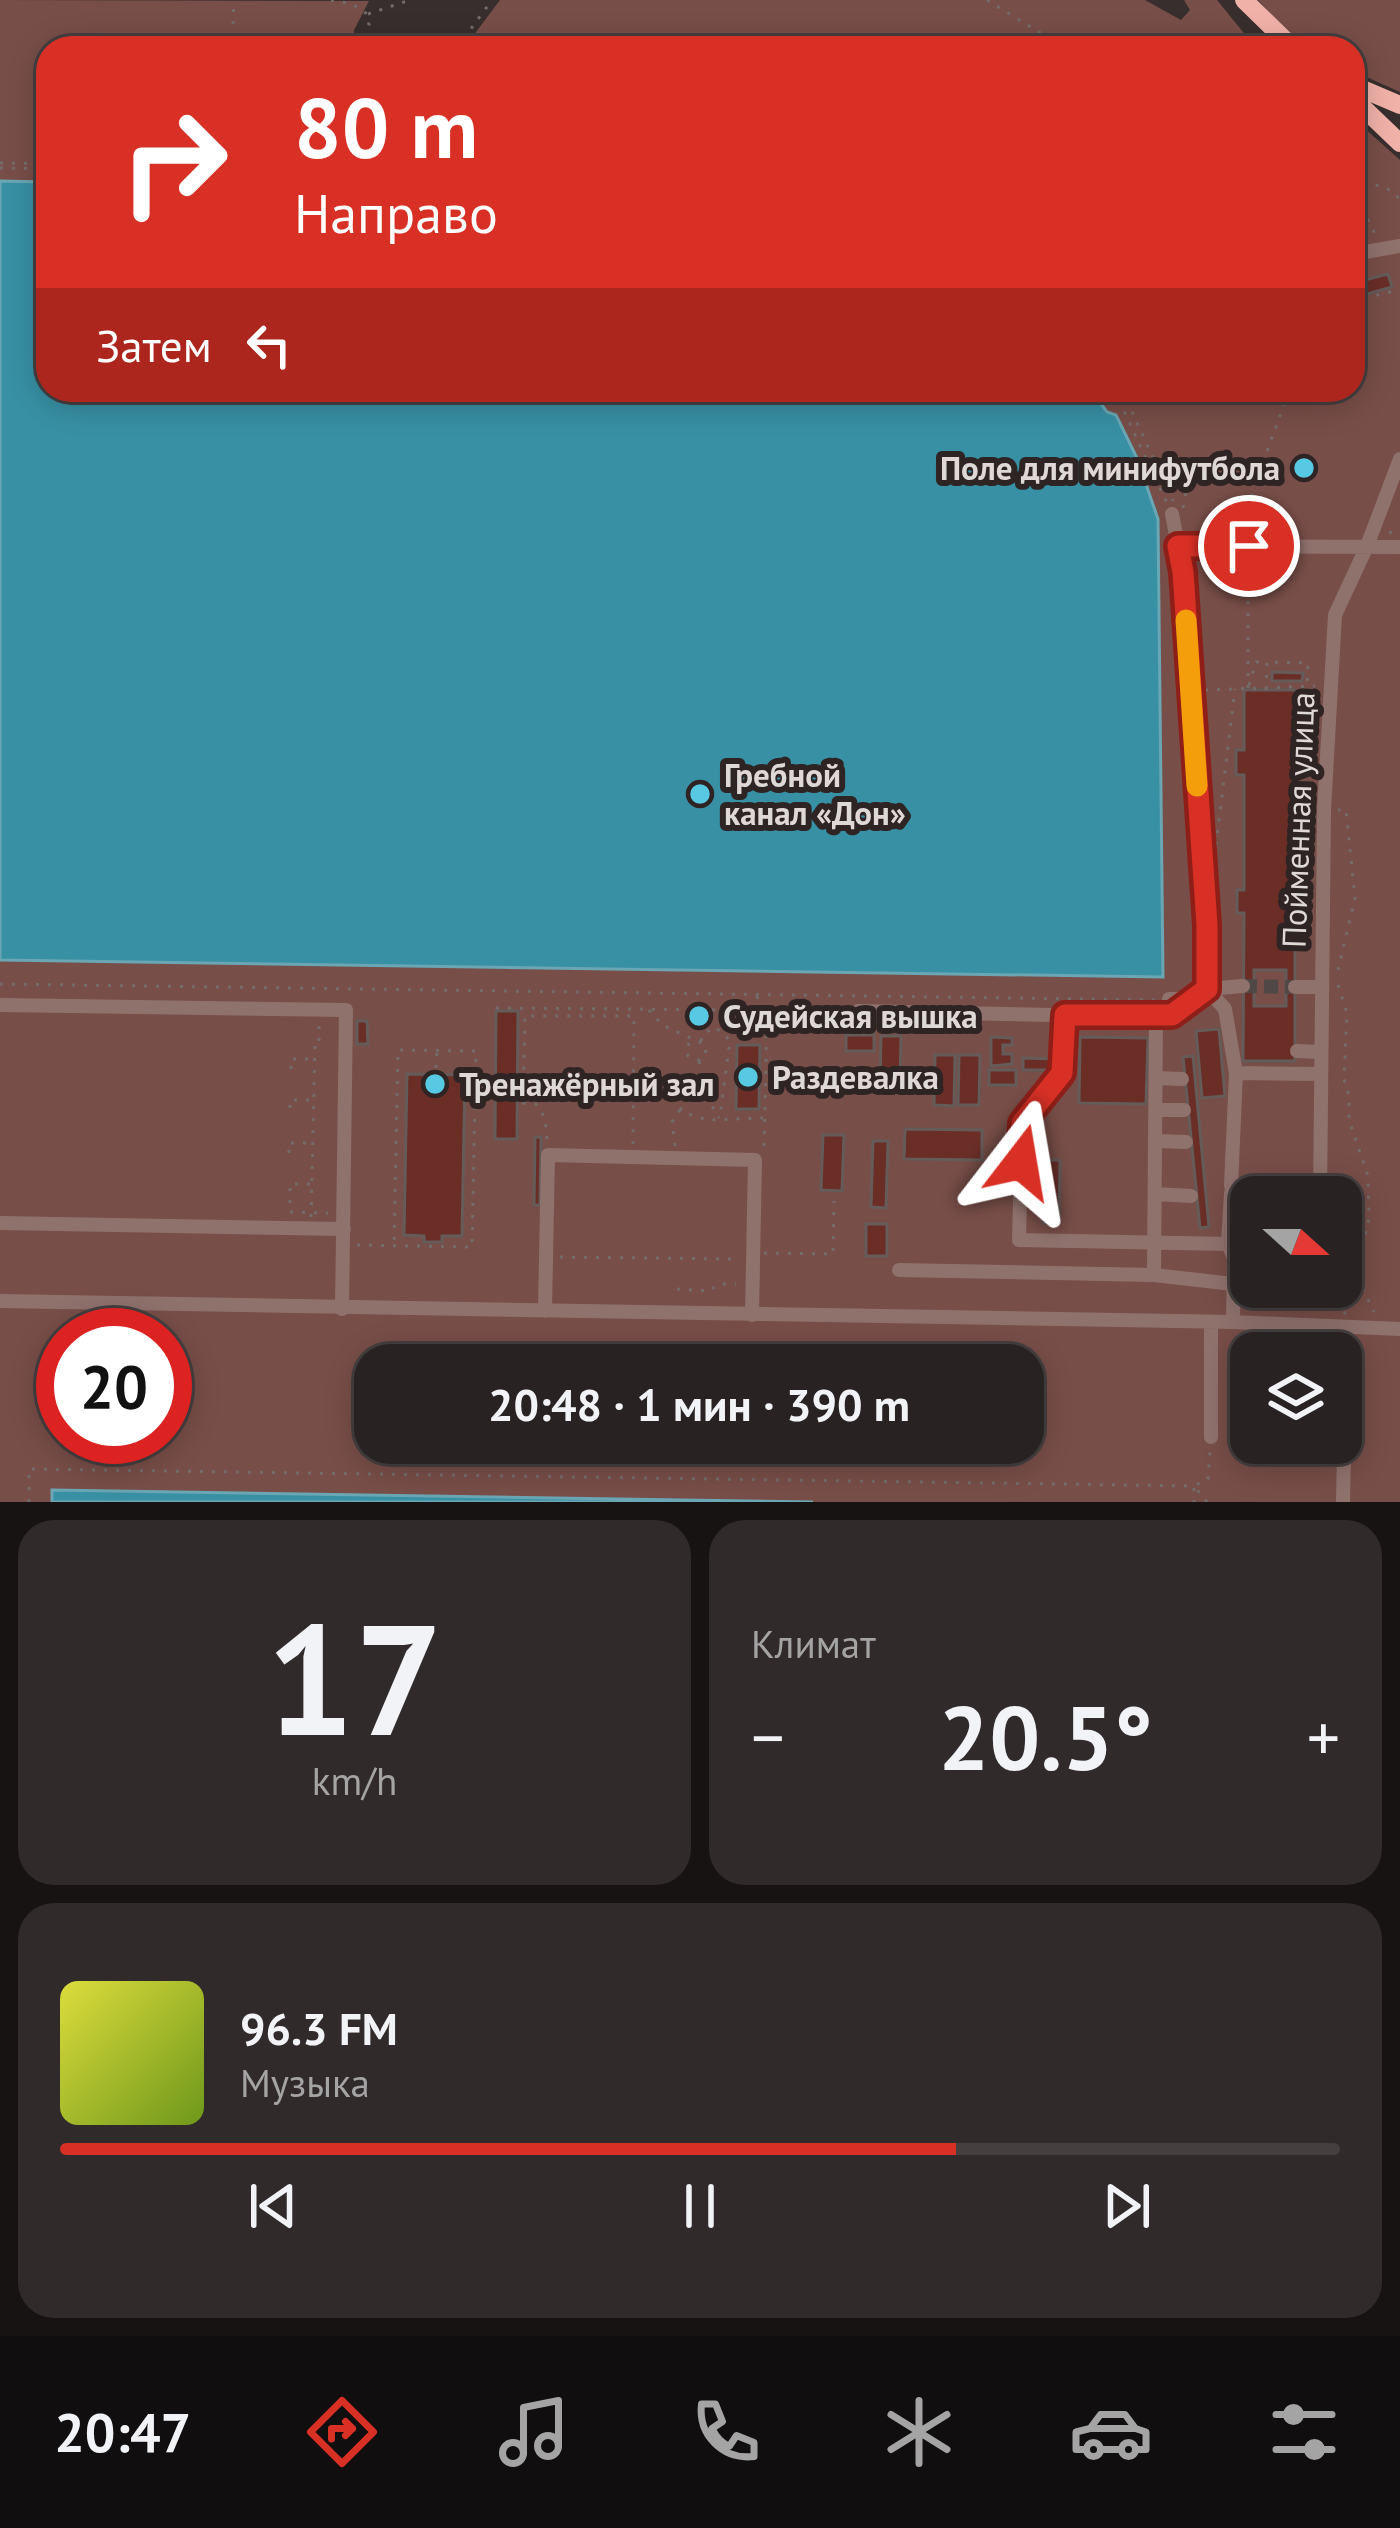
<!DOCTYPE html>
<html lang="ru">
<head>
<meta charset="utf-8">
<style>
  body { margin:0; font-family:"PT Sans",sans-serif; background:#312a2a; color:#f1f3f6; height:100vh; display:flex; flex-direction:column; font-size:45px; white-space:nowrap }
  * { box-sizing:border-box; margin:0 }
  p { font-size:39px; color:#a5a4a5 }
  .icon { flex:none; width:66px; height:66px; fill:none; stroke:currentColor; stroke-width:2; stroke-linecap:round; stroke-linejoin:round }
  .map { position:relative; height:1502px; overflow:hidden }
  .drawer { display:flex; flex-direction:column; gap:18px; padding:18px; background:#171313; flex:1 }
  .drawer>* { flex:none }
  .banner { position:absolute; left:36px; top:36px; width:1329px; height:366px; border-radius:36px; box-shadow:0 6px 30px #0003,0 0 0 3px #453f40; background:#d93025; color:#fff; overflow:hidden }
  .needle { width:78px; rotate:111deg }
  .buttons { position:absolute; left:1230px; top:1176px; display:grid; gap:24px }
  .buttons a { display:grid; place-items:center; width:132px; height:132px; border-radius:24px; background:#292222; box-shadow:0 6px 30px #0003,0 0 0 3px #453f40; font-size:60px }
  .speed { position:absolute; left:36px; top:1308px; display:flex; gap:24px; font-size:60px; font-weight:700; text-align:center }
  .speed>* { display:grid; place-content:center; width:156px; height:156px; border-radius:50%; background:#292222; box-shadow:0 6px 30px #0003,0 0 0 3px #453f40; line-height:1 }
  .speed .limit { border:18px solid #d22; background:#fff; color:#111 }
  .pin { position:absolute; display:grid; place-items:center; width:102px; height:102px; color:#fff; margin:-51px; border:6px solid #fff; border-radius:50%; box-shadow:0 3px 12px #0007 }
  .me { position:absolute; width:132px; margin:-66px; rotate:14deg; stroke-linejoin:round; filter:drop-shadow(0 0 9px #0008) }
  .turn { display:flex; align-items:center; gap:42px; height:252px; padding:0 60px; font-size:54px }
  .turn .icon { width:156px; height:156px; stroke-width:2.5 }
  .turn b { display:block; font-size:84px; line-height:102px }
  .then { display:flex; align-items:center; height:114px; padding:0 60px; background:#0003; gap:24px; font-size:45px }
  .big { font-size:90px; font-weight:700; line-height:1.1 }
  .drawer .card { flex:1; display:flex; flex-direction:column; justify-content:center; gap:18px; min-width:0; padding:0 42px; border-radius:36px; background:#312a2a }
  .drawer .dial { align-items:center; gap:0 }
  .dial b { font-size:156px; line-height:1 }
  .song { display:flex; align-items:center; gap:36px }
  .cover { width:144px; height:144px; border-radius:18px; background:linear-gradient(135deg,hsl(60 70% 55%),hsl(80 70% 35%)) }
  .played { height:12px; border-radius:6px; background:linear-gradient(90deg,#d93025 70%,#453f40 70%) }
  .keys { display:flex; justify-content:space-around; direction:ltr }
  .heat { display:flex; justify-content:space-between; align-items:center; font-size:66px; direction:ltr }
  .drawer .tiles { flex:1; display:grid; gap:18px; grid-template-columns:1fr 1fr }
  .card:last-child { grid-column:span 2 }
  .trip { position:absolute; left:354px; top:1344px; width:690px; height:120px; border-radius:36px; background:#292222; box-shadow:0 6px 30px #0003,0 0 0 3px #453f40; font-weight:700; line-height:120px; text-align:center }
  .tab-bar { display:flex; height:192px; justify-content:space-around; align-items:center; background:#100e0e; color:#a5a4a5 }
  .tab-bar .icon { width:84px; height:84px }
  .tab-bar .current { color:#d93025 }
  .tab-bar b { font-size:54px; color:#f1f3f6 }
  .map>svg:first-child { display:block }
  .green { fill:#784e48; fill-rule:evenodd }
  .water { fill:#3890a4; stroke:#6aa6b3; stroke-width:3 }
  .building { fill:#6a2e27; stroke:#655b59; stroke-width:3; fill-rule:evenodd }
  .lines { fill:none; stroke-linecap:round; stroke-linejoin:round }
  .minor-tunnel { stroke:#504846; stroke-width:14; stroke-dasharray:14 7; stroke-linecap:butt }
  .path { stroke:#746c6b; stroke-width:3; stroke-dasharray:3 9; stroke-linecap:butt }
  .minor { stroke:#90726d; stroke-width:14 }
  .major { stroke:#f0b2a8; stroke-width:18 }
  .route-casing { stroke:#8d1f18; stroke-width:30 }
  .route { stroke:#d93025; stroke-width:21 }
  .slow { stroke:#f59e0b; stroke-width:21 }
  .poi-dot { fill:#57c9e2; stroke:#2d2423; stroke-width:4.5 }
  .labels { text-anchor:middle; stroke-width:12; stroke-linejoin:round; paint-order:stroke }
  .poi-label { font-size:33px; font-weight:bold; fill:#ded8d7; stroke:#2d2423; text-anchor:start }
  .street-label { font-size:33px; fill:#ded8d7; stroke:#2d2423 }
</style>
</head>
<body>
<div class="map">
<svg width="1400" height="1502" viewBox="0 0 1400 1502">
  <rect width="100%" height="100%" fill="#372e2d"/>
  <path class="green" d="M0 0 369 1 354 30 353 48H48V390H1353V118L1400 160V1502H0ZM1251 1197H1341V1287H1251ZM63 1335H165V1437H63ZM1251 1353H1341V1443H1251ZM375 1365H1023V1443H375Z
    M500 0H1145L1181 20 1190 10 1184 0H1217L1256 48H464Z
    M1258 0H1400V92L1353 71V48H1311L1289 33Z"/>
  <path class="water" d="M0 181 48 182V390H1091L1107 412 1116 415 1137 458 1158 519 1163 977 0 960Z
    M52 1490 813 1502H52Z"/>
  <path class="building" d="M1388 274 1392 287 1353 298V283Z
    M1272 672 1303 673 1302 681H1272Z
    M1244 690H1295V1061H1243L1244 913H1237V890H1244V775H1236V750H1244ZM1254 970H1286V1006H1254Z
    M496 1011H518L517 1139H495Z
    M846 1020H874V1035H846Z
    M357 1021H367L368 1044H357Z
    M1219 1029 1225 1096 1202 1098 1196 1031Z
    M846 1035H874V1051H846Z
    M881 1036H901L900 1085H880Z
    M991 1037 1012 1038V1045H1003V1054H1012V1064L991 1066Z
    M1080 1037 1148 1038 1146 1104 1079 1103Z
    M737 1045H760L759 1109H736Z
    M935 1055H955L954 1106 934 1105Z
    M959 1055H980L979 1105H958Z
    M1193 1056 1209 1227 1200 1228 1183 1057Z
    M1023 1058 1056 1059V1070H1023Z
    M989 1070H1016V1085H989Z
    M407 1074 465 1075 462 1236H442V1242H424V1236L404 1235Z
    M905 1129 982 1130V1160L904 1159Z
    M823 1135H844L842 1191 821 1190Z
    M535 1137H541L540 1205H534Z
    M873 1141H888L886 1208 871 1207Z
    M1044 1160H1060L1059 1223H1043Z
    M1239 1214H1251V1237H1239Z
    M866 1224H887V1256H866Z"/>
  <g class="lines">
    <path class="minor-tunnel" d="M1243 986 1295 987"/>
    <path class="path" d="M331 0 352 4 367 14 369 25 360 48
      M987 0 1065 48
      M368 14 410 0
      M232 48 234 0
      M457 48 492 0
      M0 163 48 164
      M0 168 48 169
      M1353 177 1390 190 1400 199
      M1353 205 1360 204 1376 236
      M1353 301 1394 291
      M1114 390 1167 503
      M1122 390 1173 501
      M1183 508 1194 454
      M1246 513 1265 504
      M1239 530 1289 390
      M1389 533 1400 529
      M1249 685 1256 662H1265
      M1248 688V558
      M1205 690 1315 686
      M1266 690 1267 662 1308 663 1307 685
      M1216 845 1235 689
      M1338 970 1355 898 1346 810H1338
      M0 984 1156 1000
      M1338 985 1347 1013 1344 1079 1349 1095V1120L1368 1176 1369 1218 1356 1275 1374 1312
      M757 996 758 1010H767L764 1151
      M496 1008 756 1010
      M649 1010 662 1025 704 1044 706 1053 699 1060 688 1056 686 1048 691 1041
      M768 1024H830V1019H849
      M701 1041 703 1034 715 1027 730 1040 720 1116
      M699 1061 705 1094 719 1118
      M436 1068 437 1052
      M291 1069V1059H313
      M290 1108V1100H312
      M680 1110 703 1084 722 1075
      M547 1139 545 1118 536 1104 523 1103 525 1016H634L633 1144
      M675 1146 672 1122 679 1111 708 1120 763 1118
      M289 1153V1143H311
      M310 1184H290V1212L328 1213
      M311 1217 315 1045H319V1021
      M357 1245 472 1247 476 1051 398 1050 394 1246
      M764 1253 833 1254 834 1201
      M560 1257 737 1259
      M1341 1259 1356 1275 1344 1316
      M677 1289 709 1291 719 1284H736
      M29 1502V1469L1194 1486V1502
      M1207 1502 1194 1486 1208 1479 1210 1451"/>
    <path class="minor" d="M1353 254 1400 246
      M1178 546 1400 547
      M1295 987H1320
      M1207 989 1225 1009 1236 1073 1231 1186
      M1207 989 1243 986
      M1169 999H1196L1207 989V925L1183 572 1172 514
      M0 1005 346 1010 342 1309
      M858 1011 1156 1017 1171 1015 1196 999
      M1065 1015 1062 1073 1022 1123 1019 1240 1228 1244
      M1297 1051 1321 1052
      M1236 1073 1321 1074
      M1157 1078 1182 1079
      M1156 1110H1184
      M1156 1141 1186 1142
      M1155 1194 1191 1196
      M1320 1197 1324 810 1335 615 1367 546 1400 459
      M0 1223 344 1229
      M1251 1258H1234L1228 1244 1231 1193 1320 1189
      M899 1270 1154 1275 1233 1284
      M1154 1275 1156 1017
      M0 1301 1233 1322 1400 1329
      M545 1311 548 1155 755 1160 752 1315
      M1211 1322V1437
      M1233 1322 1234 1258
      M1340 1327 1345 1399 1343 1502"/>
    <path class="major" d="M1244 0 1293 48
      M1353 85 1400 105
      M1353 98 1400 143"/>
  </g>
  <g class="lines">
    <g class="route-casing">
      <path id="route" d="M1021 1162 1022 1123 1062 1073 1065 1015H1172L1207 989V925L1183 572 1178 546H1249"/>
    </g>
    <use href="#route" class="route"/>
    <path class="slow" d="M1186 620 1197 786"/>
  </g>
  <g class="poi-dot">
    <circle cx="1304" cy="468" r="12"/>
    <circle cx="700" cy="794" r="12"/>
    <circle cx="699" cy="1016" r="12"/>
    <circle cx="748" cy="1077" r="12"/>
    <circle cx="435" cy="1084" r="12"/>
  </g>
  <g class="labels">
    <g class="poi-label">
      <text x="1280" y="480" text-anchor="end">Поле для минифутбола</text>
      <text x="724" y="787">Гребной<tspan x="724" dy="38">канал «Дон»</tspan></text>
      <text x="723" y="1028">Судейская вышка</text>
      <text x="772" y="1089">Раздевалка</text>
      <text x="459" y="1096">Тренажёрный зал</text>
    </g>
    <g class="street-label">
      <text transform="translate(1298 820) rotate(-88)" y="12">Пойменная улица</text>
    </g>
  </g>
</svg>
<div class="buttons">
<a><svg class="needle" viewBox="-14 -14 28 28"><path d="M0-13l5 13h-10z" fill="#e53935"/><path d="M0 13l5-13h-10z" fill="#a5a4a5"/></svg></a>
<a><svg class="icon" aria-label="layers" viewBox="0 0 24 24"><path d="M12 4l9 5-9 5-9-5zM3 14l9 5 9-5"/></svg></a>
</div>
<div class="speed"><div class="limit">20</div></div>
<div class="pin" style="left:1249px;top:546px;background:#d93025"><svg class="icon" aria-label="arrive" viewBox="0 0 24 24"><path d="M6 21V4h12l-3 4 3 4H6"/></svg></div>
<svg class="me" style="left:1021px;top:1162px" viewBox="-20 -20 40 40"><path d="M0-17L14 15 0 8-14 15z" fill="#d93025" stroke="#fff" stroke-width="4"/></svg>
<div class="trip">20:48 · 1 мин · 390 m</div>
<div class="banner">
<div class="turn"><svg class="icon" aria-label="right" viewBox="0 0 24 24"><path d="M7 20v-9h11M14 6l5 5-5 5"/></svg><div><b>80 m</b>Направо</div></div>
<div class="then">Затем<svg class="icon" aria-label="left" viewBox="0 0 24 24"><path d="M17 20v-9H6M10 6l-5 5 5 5"/></svg></div>
</div>
</div>
<section class="drawer">
<div class="tiles">
<div class="card dial"><b>17</b><p>km/h</p></div>
<div class="card"><p>Климат</p>
<div class="heat"><a>−</a><b class="big">20.5°</b><a>+</a></div>
</div>
<div class="card">
<div class="song"><i class="cover"></i><div><b>96.3 FM</b><p>Музыка</p></div></div>
<div class="played"></div>
<div class="keys"><svg class="icon" aria-label="previous" viewBox="0 0 24 24"><path d="M18 5L8 12l10 7zM5 5v14"/></svg><svg class="icon" aria-label="pause" viewBox="0 0 24 24"><path d="M8 5v14M16 5v14"/></svg><svg class="icon" aria-label="next" viewBox="0 0 24 24"><path d="M6 5l10 7-10 7zM19 5v14"/></svg></div>
</div>
</div>
</section>
<nav class="tab-bar">
<b>20:47</b>
<svg class="icon current" aria-label="directions" viewBox="0 0 24 24"><path d="M12 3l9 9-9 9-9-9zM9 14v-3h6M13 9l2 2-2 2"/></svg>
<svg class="icon" aria-label="music" viewBox="0 0 24 24"><path d="M9 18V5l10-2v13"/><circle cx="6" cy="18" r="3"/><circle cx="16" cy="16" r="3"/></svg>
<svg class="icon" aria-label="phone" viewBox="0 0 24 24"><path d="M5 4h4l2 5-3 2q2 4 5 5l2-3 5 2v4C11 20 4 13 5 4z"/></svg>
<svg class="icon" aria-label="climate" viewBox="0 0 24 24"><path d="M12 3v18M4 7l16 10M4 17L20 7"/></svg>
<svg class="icon" aria-label="car" viewBox="0 0 24 24"><path d="M5 17H2v-5l4-1 3-4h7l3 4 3 1v5h-3M9 17h6M6 11h13"/><circle cx="7" cy="17" r="2"/><circle cx="17" cy="17" r="2"/></svg>
<svg class="icon" aria-label="filters" viewBox="0 0 24 24"><path d="M4 7h16M4 17h16"/><circle cx="9" cy="7" r="2"/><circle cx="15" cy="17" r="2"/></svg>
</nav>
</body>
</html>
